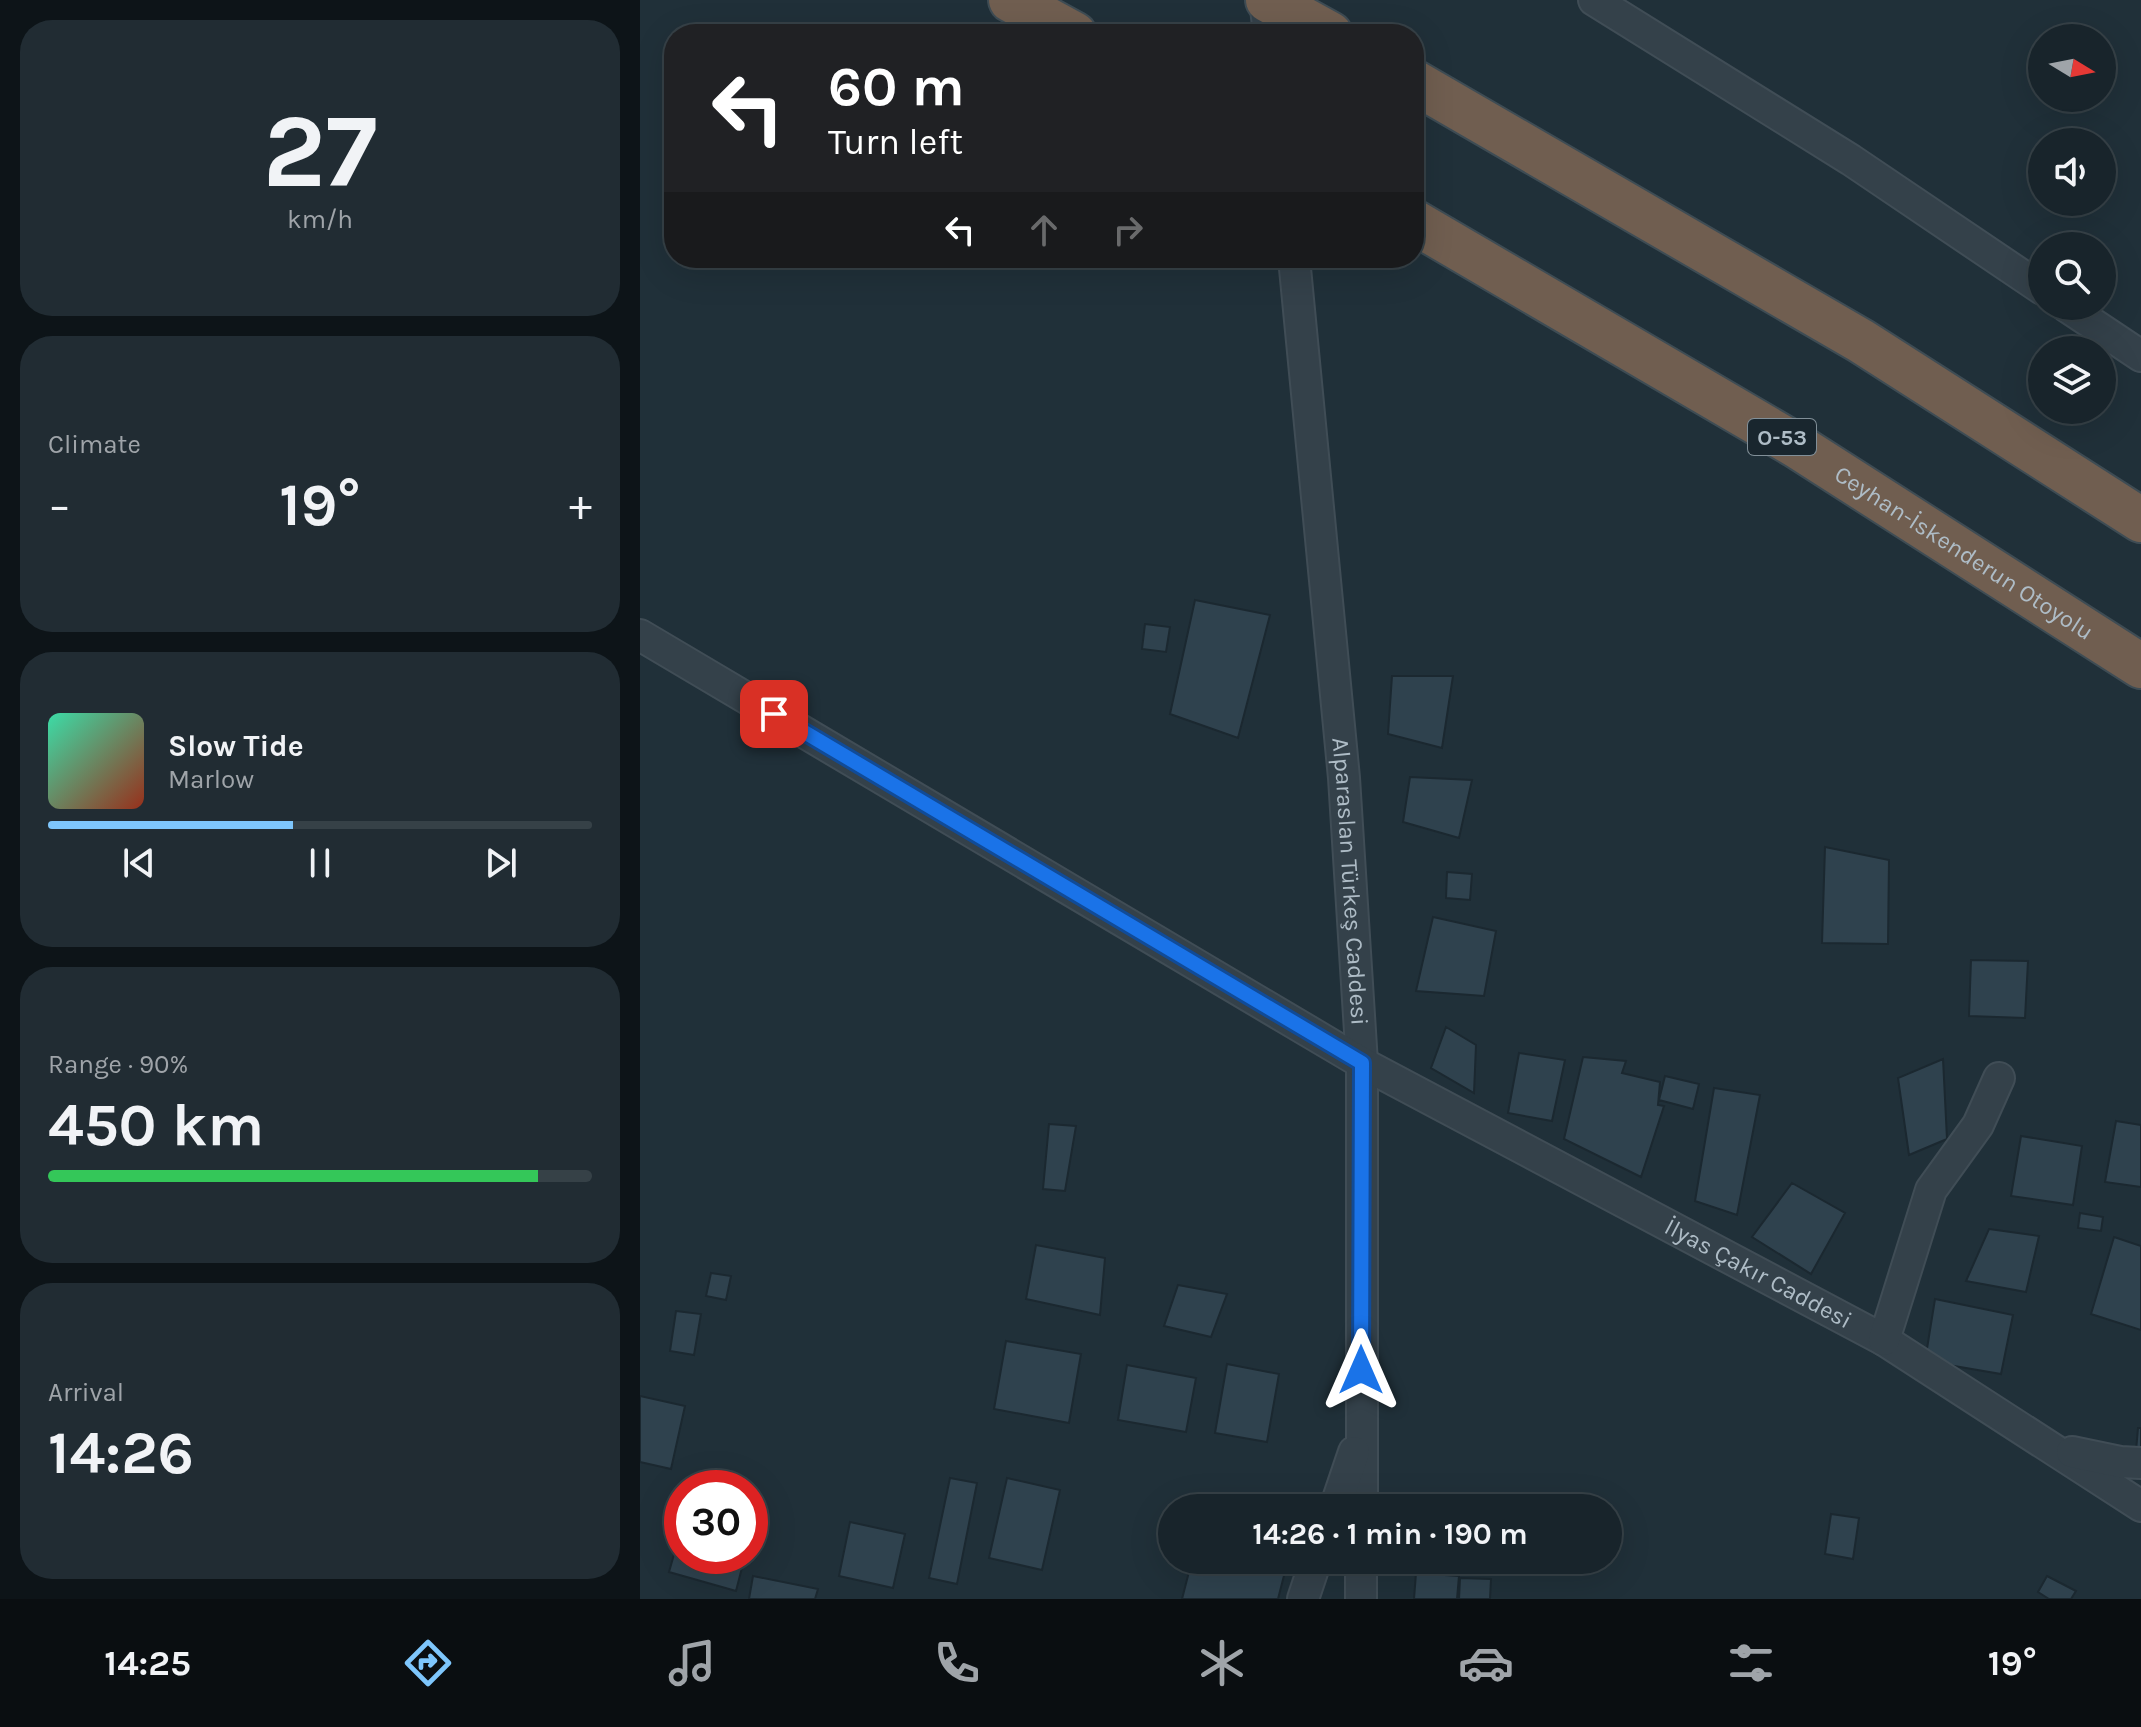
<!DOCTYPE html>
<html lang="en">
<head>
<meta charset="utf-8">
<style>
  body { margin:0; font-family:Karla,sans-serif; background:#212c33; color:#f1f3f6; height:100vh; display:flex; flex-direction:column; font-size:30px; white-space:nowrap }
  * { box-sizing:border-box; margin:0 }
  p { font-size:26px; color:#9fa4a9 }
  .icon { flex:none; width:44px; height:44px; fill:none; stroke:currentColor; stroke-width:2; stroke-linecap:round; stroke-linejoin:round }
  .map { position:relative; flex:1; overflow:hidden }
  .sheet { display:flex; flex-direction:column; gap:20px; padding:20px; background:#0d1418; width:640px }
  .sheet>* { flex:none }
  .top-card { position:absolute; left:24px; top:24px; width:760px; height:244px; border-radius:32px; box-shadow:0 8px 32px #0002,0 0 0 2px #364147; background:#202124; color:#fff; overflow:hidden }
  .needle { width:52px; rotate:100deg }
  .fabs { position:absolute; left:1388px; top:24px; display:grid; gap:16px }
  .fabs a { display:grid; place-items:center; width:88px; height:88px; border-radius:50%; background:#18242b; box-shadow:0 8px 32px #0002,0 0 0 2px #364147; font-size:40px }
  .speed { position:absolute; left:24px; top:1470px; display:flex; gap:16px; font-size:40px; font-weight:700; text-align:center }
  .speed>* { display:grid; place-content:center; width:104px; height:104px; border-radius:50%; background:#18242b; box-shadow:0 8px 32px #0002,0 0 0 2px #364147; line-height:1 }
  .speed .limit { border:12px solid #d22; background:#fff; color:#111 }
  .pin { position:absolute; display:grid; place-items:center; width:68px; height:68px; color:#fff; margin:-34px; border-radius:16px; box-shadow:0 4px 12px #0006 }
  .me { position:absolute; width:88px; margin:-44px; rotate:0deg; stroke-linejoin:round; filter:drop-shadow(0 0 6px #0008) }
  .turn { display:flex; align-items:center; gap:28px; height:168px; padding:0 32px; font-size:36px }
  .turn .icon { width:104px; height:104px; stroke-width:2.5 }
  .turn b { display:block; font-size:56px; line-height:68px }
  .lanes { display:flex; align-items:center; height:76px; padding:0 32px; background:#0003; justify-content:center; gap:40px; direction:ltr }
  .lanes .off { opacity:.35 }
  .big { font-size:60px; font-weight:700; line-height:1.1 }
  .sheet .widget { flex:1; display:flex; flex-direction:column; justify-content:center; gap:12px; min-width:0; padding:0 28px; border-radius:32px; background:#212c33 }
  .sheet .dial { align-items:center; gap:0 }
  .dial b { font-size:104px; line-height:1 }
  .song { display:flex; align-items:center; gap:24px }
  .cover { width:96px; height:96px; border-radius:12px; background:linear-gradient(135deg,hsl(160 70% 55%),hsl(10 70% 35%)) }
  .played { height:8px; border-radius:4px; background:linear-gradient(90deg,#7ec6fc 45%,#364147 45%) }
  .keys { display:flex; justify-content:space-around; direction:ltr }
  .heat { display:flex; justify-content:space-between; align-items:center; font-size:44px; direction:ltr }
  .charge { height:12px; border-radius:6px; background:linear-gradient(90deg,#34c759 90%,#364147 0) }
  .trip { position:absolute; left:518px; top:1494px; width:464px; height:80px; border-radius:40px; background:#18242b; box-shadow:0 8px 32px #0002,0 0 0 2px #364147; font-weight:700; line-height:80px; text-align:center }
  .menu { display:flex; height:128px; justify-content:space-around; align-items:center; background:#0a0e11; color:#9fa4a9 }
  .menu .icon { width:56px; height:56px }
  .menu .selected { color:#7ec6fc }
  .menu b { font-size:36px; color:#f1f3f6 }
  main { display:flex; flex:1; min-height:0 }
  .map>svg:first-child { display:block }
  .building { fill:#2f424e; stroke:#1b2830; stroke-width:2 }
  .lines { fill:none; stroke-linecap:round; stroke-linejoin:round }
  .minor-casing { stroke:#404d56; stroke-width:34 }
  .motorway-casing { stroke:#3e4c54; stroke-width:48 }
  .minor { stroke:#34414a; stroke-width:30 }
  .motorway { stroke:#705e50; stroke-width:44 }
  .route-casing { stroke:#114b97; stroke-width:20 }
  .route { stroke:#1a73e8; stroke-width:14 }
  .labels { text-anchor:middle; stroke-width:8; stroke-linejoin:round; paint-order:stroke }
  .shield { fill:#19262e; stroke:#818f98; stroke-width:2 }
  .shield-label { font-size:22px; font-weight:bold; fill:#aebcc6 }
  .street-label { font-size:24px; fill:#aebcc6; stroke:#19262e }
</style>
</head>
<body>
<main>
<section class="sheet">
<div class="widget dial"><b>27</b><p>km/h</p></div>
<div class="widget"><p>Climate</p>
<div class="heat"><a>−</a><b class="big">19°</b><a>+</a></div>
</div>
<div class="widget">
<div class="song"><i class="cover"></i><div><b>Slow Tide</b><p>Marlow</p></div></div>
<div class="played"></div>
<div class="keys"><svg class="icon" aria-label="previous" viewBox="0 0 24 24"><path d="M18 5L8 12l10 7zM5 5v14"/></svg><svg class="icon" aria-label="pause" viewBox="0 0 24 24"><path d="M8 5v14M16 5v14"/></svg><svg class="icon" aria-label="next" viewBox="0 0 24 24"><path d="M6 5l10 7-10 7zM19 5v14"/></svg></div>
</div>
<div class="widget"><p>Range · 90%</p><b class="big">450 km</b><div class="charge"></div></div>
<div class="widget"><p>Arrival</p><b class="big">14:26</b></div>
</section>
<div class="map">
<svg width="1501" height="1599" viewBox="0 0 1501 1599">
  <rect width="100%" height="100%" fill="#203039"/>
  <path class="building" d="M555 600 630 615 598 738 530 714Z
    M505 624 530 627 526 652 502 649Z
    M752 676H813L802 748 748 734Z
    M770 777 832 780 819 838 763 822Z
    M1185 847 1249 860 1248 944 1182 943Z
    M807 872 832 874 830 900 806 898Z
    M793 917 856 931 844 996 776 991Z
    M1331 960 1388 961 1385 1018 1329 1016Z
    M806 1027 836 1045 834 1093 791 1068Z
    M879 1053 925 1060 912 1121 868 1113Z
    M943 1057 986 1061 982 1073 1020 1082 1018 1105 1024 1106 1001 1177 924 1139Z
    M1303 1059 1307 1139 1269 1155 1258 1078Z
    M1025 1076 1059 1084 1053 1109 1019 1100Z
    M1074 1088 1120 1095 1097 1215 1055 1201Z
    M1476 1121 1501 1125V1187L1465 1182Z
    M409 1124 436 1126 425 1191 403 1189Z
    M1381 1136 1442 1146 1433 1205 1371 1196Z
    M1152 1183 1205 1213 1171 1274 1112 1237Z
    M1440 1213 1463 1217 1461 1231 1438 1228Z
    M1349 1229 1399 1236 1386 1292 1326 1281Z
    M1474 1237 1501 1246V1330L1451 1314Z
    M396 1245 465 1258 460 1315 386 1299Z
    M71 1273 91 1276 86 1300 66 1296Z
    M538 1285 587 1294 571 1337 524 1326Z
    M1295 1299 1373 1315 1361 1374 1285 1361Z
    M36 1311 61 1314 54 1355 30 1351Z
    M366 1341 441 1354 429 1423 354 1409Z
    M587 1364 639 1374 627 1442 575 1433Z
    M487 1365 556 1378 546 1432 478 1420Z
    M0 1396 45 1406 31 1469 0 1462Z
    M1498 1428H1501V1451H1496Z
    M310 1478 337 1483 317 1584 289 1578Z
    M367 1478 420 1490 402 1570 349 1558Z
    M805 1499 826 1502V1508H804Z
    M110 1504 119 1507 110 1538Z
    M1191 1514 1219 1518 1213 1559 1185 1554Z
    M210 1522 265 1534 253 1588 199 1576Z
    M42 1526V1556H105L96 1591 29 1572Z
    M552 1560H648L638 1599H542Z
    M776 1573 819 1576 817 1599H774Z
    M113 1576 178 1589 175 1599H109Z
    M1407 1576 1436 1591 1431 1599H1409L1398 1592Z
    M820 1578 851 1579 850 1599H819Z"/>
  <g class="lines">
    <g class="minor-casing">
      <g id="minor">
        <path d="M625 0 629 34"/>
        <path d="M954 0 1211 160 1402 289"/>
        <path id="s1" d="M654 258 704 778 722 1063V1508"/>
        <path d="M1426 306 1501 356"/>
        <path id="s2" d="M0 635 722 1063 1244 1340 1501 1506"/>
        <path d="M1244 1340 1291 1190 1338 1125 1359 1078"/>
        <path d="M1432 1452 1480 1462 1501 1463"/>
        <path d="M695 1508 714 1452"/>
        <path d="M663 1599 676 1560"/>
        <path d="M721 1599V1560"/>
      </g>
    </g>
    <g class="motorway-casing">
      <g id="motorway">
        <path d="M371 0 434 34"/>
        <path d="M628 0 690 34"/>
        <path d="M774 82 1221 341 1501 520"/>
        <path id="s3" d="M774 222 1157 446 1501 666"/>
      </g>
    </g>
    <use href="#minor" class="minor"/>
    <use href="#motorway" class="motorway"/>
  </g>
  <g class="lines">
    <g class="route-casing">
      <path id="route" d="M134 714 722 1063 721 1370"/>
    </g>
    <use href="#route" class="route"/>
  </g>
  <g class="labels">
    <rect class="shield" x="1108" y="419" width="68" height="36" rx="6"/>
    <g class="shield-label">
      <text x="1142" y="445">O-53</text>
    </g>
    <g class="street-label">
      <text dy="8" stroke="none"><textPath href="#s3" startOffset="642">Ceyhan-İskenderun Otoyolu</textPath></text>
      <text dy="8" stroke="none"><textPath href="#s1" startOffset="626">Alparaslan Türkeş Caddesi</textPath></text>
      <text dy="8" stroke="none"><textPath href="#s2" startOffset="1288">İlyas Çakır Caddesi</textPath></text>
    </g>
  </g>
</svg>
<div class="fabs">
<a><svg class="needle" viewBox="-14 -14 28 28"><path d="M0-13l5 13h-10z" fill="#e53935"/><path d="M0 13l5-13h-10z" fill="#9fa4a9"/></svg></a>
<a><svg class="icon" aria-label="sound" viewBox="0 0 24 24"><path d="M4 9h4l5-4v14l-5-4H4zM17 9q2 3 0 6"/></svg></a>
<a><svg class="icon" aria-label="search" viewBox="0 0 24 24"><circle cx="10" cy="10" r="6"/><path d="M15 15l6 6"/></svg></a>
<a><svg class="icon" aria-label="layers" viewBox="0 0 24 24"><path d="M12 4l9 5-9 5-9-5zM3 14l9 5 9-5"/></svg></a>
</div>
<div class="speed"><div class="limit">30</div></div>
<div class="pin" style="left:134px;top:714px;background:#d93025"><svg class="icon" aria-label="arrive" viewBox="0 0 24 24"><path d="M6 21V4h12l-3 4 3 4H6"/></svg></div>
<svg class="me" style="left:721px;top:1370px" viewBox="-20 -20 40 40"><path d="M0-17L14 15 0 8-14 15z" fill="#1a73e8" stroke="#fff" stroke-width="4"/></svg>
<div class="trip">14:26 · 1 min · 190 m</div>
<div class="top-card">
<div class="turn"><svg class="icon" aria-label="left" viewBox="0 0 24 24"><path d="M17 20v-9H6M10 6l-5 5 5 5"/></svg><div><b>60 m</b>Turn left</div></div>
<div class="lanes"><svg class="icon" aria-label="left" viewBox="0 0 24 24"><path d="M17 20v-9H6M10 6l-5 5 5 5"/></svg><svg class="icon off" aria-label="ahead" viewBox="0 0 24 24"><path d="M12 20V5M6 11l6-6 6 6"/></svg><svg class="icon off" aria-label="right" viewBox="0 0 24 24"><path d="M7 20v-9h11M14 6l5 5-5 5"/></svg></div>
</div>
</div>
</main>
<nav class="menu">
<b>14:25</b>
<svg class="icon selected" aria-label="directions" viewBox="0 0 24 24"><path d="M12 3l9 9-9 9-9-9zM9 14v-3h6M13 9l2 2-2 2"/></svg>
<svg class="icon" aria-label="music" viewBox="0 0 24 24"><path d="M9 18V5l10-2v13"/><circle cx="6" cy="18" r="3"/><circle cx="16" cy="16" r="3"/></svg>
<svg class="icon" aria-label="phone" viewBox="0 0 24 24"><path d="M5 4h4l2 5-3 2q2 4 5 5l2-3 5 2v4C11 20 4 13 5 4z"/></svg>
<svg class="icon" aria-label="climate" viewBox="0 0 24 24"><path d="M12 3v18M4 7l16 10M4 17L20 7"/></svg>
<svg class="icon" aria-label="car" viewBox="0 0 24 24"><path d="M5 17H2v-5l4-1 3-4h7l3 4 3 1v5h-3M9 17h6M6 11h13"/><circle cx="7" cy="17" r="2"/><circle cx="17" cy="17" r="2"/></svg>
<svg class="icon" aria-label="filters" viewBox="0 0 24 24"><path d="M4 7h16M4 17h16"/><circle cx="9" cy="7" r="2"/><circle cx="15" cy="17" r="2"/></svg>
<b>19°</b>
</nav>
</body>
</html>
